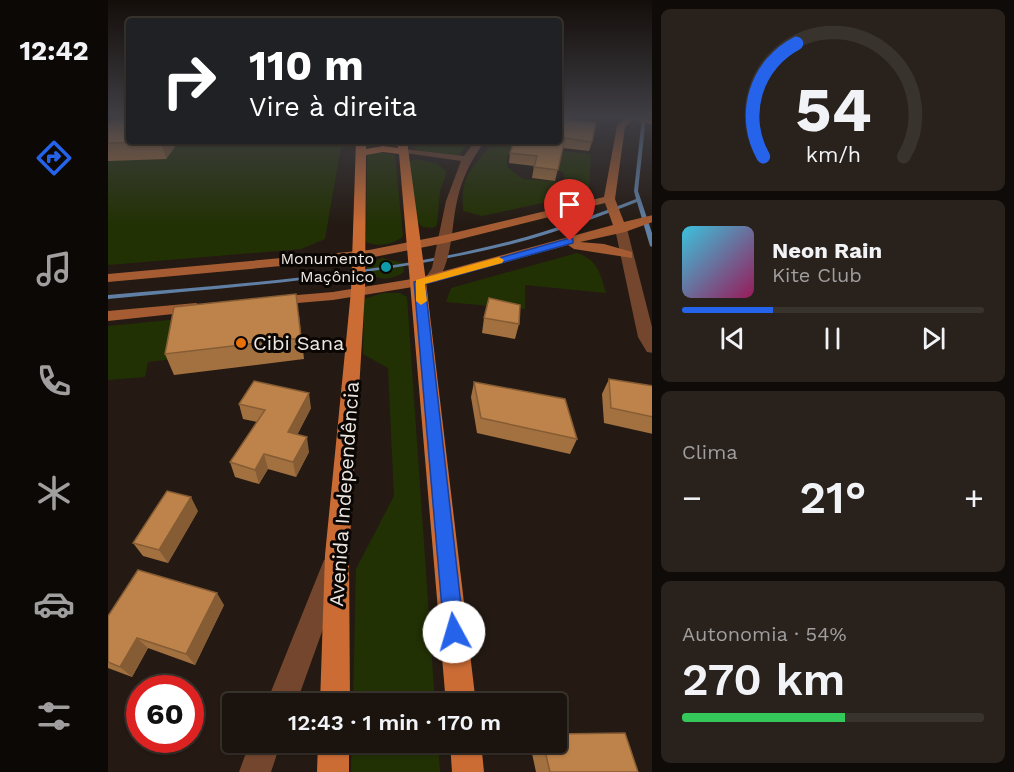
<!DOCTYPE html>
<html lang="pt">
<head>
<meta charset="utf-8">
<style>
  body { margin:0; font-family:"Work Sans",sans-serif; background:#28211c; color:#f1f3f6; height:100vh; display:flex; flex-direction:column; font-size:22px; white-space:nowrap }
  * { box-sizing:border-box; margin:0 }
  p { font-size:20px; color:#a09e9e }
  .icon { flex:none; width:33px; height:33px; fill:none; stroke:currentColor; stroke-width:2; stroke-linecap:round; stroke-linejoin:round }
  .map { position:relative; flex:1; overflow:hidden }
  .drawer { display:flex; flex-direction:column; gap:9px; padding:9px; background:#0f0b08; width:362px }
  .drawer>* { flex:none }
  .guide { position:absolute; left:18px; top:18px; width:436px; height:126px; border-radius:6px; box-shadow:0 2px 4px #0004,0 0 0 2px #39332e; background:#202124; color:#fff; overflow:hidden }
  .speed { position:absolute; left:18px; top:675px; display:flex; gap:12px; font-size:30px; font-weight:700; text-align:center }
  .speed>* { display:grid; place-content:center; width:78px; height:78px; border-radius:50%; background:#1b140e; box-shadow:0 2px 4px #0004,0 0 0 2px #39332e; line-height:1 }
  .speed .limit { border:9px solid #d22; background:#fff; color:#111 }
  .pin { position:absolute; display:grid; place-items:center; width:51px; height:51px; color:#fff; margin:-62px -26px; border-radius:50% 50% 50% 0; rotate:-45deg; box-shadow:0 0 6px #0007 }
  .pin .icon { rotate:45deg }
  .me { position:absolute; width:66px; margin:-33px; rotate:354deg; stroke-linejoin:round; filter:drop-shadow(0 0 4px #0008) }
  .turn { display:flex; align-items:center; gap:21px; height:126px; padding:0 24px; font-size:27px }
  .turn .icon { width:78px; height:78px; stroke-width:2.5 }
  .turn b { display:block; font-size:42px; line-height:51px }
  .big { font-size:45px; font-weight:600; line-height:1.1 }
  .drawer .tile { flex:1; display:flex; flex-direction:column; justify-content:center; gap:9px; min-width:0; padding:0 21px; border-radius:9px; background:#28211c }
  .drawer .dial { align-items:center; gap:0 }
  .dial svg { height:156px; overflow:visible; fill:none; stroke:#39332e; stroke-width:7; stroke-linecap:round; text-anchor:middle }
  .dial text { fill:#f1f3f6; stroke:none }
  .song { display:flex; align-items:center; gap:18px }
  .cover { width:72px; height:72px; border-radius:9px; background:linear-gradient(135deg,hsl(190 70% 55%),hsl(330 70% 35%)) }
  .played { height:6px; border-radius:3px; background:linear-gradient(90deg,#2563eb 30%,#39332e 30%) }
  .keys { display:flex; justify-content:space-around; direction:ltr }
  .heat { display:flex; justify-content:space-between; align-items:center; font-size:33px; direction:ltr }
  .charge { height:9px; border-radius:4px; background:linear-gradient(90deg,#34c759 54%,#39332e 0) }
  .trip { position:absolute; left:114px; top:693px; width:345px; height:60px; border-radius:6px; background:#1b140e; box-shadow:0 2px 4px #0004,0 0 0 2px #39332e; font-weight:600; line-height:60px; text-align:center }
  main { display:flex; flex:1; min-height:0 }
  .menu { display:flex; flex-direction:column; width:108px; justify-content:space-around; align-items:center; background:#0b0806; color:#a09e9e }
  .menu .icon { width:42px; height:42px }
  .menu .on { color:#2563eb }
  .menu b { font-size:27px; color:#f1f3f6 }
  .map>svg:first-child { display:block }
  .green { fill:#223104; fill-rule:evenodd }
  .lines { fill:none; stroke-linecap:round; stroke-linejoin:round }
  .stream { fill:#607fa4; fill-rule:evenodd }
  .minor { fill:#74462e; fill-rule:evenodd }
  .tertiary { fill:#74462e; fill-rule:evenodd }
  .secondary { fill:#a65c33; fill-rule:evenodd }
  .primary { fill:#cc6c35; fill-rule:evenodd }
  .wall { fill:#a37140 }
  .shaded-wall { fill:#855c34 }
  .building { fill:#be834a; stroke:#855c34; stroke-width:1.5 }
  .route { fill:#2563eb; stroke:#184099; stroke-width:1.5 }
  .slow { fill:#f59e0b }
  .culture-dot { fill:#0f9aa8; stroke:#0a0604; stroke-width:2 }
  .food-dot { fill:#e8710a; stroke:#0a0604; stroke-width:2 }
  .labels { text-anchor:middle; stroke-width:6; stroke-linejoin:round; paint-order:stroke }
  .far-poi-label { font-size:16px; fill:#ede6e1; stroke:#0a0604; text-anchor:end }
  .poi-label { font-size:20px; fill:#ede6e1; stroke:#0a0604; text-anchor:start }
  .street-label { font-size:20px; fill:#ede6e1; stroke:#0a0604 }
</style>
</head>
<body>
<main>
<nav class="menu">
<b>12:42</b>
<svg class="icon on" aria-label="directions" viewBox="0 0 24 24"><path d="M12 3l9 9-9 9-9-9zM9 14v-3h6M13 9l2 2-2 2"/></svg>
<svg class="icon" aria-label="music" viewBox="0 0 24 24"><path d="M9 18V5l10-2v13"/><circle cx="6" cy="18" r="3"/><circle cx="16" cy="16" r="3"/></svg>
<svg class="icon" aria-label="phone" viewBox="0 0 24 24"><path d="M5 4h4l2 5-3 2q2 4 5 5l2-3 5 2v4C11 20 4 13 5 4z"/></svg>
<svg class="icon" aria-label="climate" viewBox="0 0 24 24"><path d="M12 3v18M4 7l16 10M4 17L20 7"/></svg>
<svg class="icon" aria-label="car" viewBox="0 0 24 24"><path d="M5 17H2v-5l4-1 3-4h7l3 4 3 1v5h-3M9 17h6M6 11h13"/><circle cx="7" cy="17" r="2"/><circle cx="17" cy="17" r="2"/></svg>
<svg class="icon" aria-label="filters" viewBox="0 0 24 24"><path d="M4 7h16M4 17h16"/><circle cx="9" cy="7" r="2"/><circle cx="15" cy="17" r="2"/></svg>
</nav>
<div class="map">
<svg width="545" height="772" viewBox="0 0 545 772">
  <rect width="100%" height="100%" fill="#241a13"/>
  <path class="green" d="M0 117H21V141H234L217 239 193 249 0 265Z
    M303 141 358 144 352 155 348 156 311 151 303 146Z
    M384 144 483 154 481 193 374 216 355 211C353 174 362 171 384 144ZM399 155 437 158 440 167 455 172 457 182 415 179 399 167Z
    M269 152 287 155 295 236C286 245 270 247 258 242L259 155Z
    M307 159 328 163 339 172 332 191 329 225 325 228 315 227 309 222 300 163Z
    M469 253C490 260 492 273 498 293L417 285V309L338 302 343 288Z
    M274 258 295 263 296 272C285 280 270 281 259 272V264Z
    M275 293H292L299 297 327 703 245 704 248 569 286 496 280 368 255 354 256 299Z
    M72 319 66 359 40 362 37 377 0 380V326Z
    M244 743H330L332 772H243Z"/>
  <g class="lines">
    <path class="stream" d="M534 117H538L530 191 545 236V247L542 246 529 202C488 218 447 233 404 244 272 277 135 286 0 299V295C134 283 271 275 403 241 445 230 487 215 528 199L526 191Z"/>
    <path class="minor" d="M225 556 234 560 237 568 188 704H158L216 560Z
      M142 742H173L163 772H131Z"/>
    <path class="tertiary" d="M367 141H377C363 160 354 178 349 201 343 228 345 258 329 282H319L317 279 324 268 338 201 353 161 291 152 296 149 356 156Z
      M513 225 519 229 545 331V353L539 352 530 337 507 229Z"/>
    <path class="secondary" d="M519 117 545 120V125L525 120 517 127 507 199 516 222 545 215V222L517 232 472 242 496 244 524 252V258L466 249 460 245 311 286 225 300 166 305 159 301 166 297 225 292 310 278 505 225 497 203 337 243 261 258 0 282V274L261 250 337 235 496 197 509 126Z
      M88 303 96 308 93 311 0 321V311Z"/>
    <path class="primary" d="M248 141H258V149L275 146 290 148 289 141H299L318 282 368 704H338L291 154 275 152 258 155 257 291 241 555 242 704H212L217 555 243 291Z
      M210 742H241V772H209Z
      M342 742H373L376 772H344Z"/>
  </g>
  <path class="wall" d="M0 117H21V141H71L58 159 0 161V124L18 120Z
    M463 120 484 142 481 151 455 148 447 181 424 178 426 166 401 163 402 153Z
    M191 315 196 359 66 375 57 354Z
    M376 318 411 324 407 339 374 333Z
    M501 379 545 386V434L496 423 494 394Z
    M366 382 469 439 462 454 369 433 363 397Z
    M131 404 203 408 189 435 201 452 188 477 160 469 151 484 127 477 122 462 149 422 135 419Z
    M90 511 60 563 35 556 25 543Z
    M116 605 87 665 40 648 24 677 0 668V616Z
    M424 742H448L530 772H428L422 744Z"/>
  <path class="shaded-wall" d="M54 141H71L58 159 53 142Z
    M201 393 203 408 183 447 180 432Z
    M199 437 201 452 188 477 185 462Z
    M156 454 160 469 151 484 147 470Z
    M83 497 90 511 60 563 51 550Z
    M109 593 116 605 87 665 78 654Z
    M29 638 40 648 24 677 12 667Z"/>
  <path class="building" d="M18 117H21V141H54L53 142 0 143V124L4 120H18Z
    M452 117H464L463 120 488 123 484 142 457 138 450 170 426 167 429 156 402 153 406 141H452Z
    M188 294 193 338 57 354 66 307Z
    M381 298 412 305 411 324 376 318Z
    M501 379 545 386V417L503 408Z
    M146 381 201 393 180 432 199 437 185 462 156 454 147 470 122 462 157 410 131 404Z
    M366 382 457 399 469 439 373 418Z
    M59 491 83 497 51 550 25 543Z
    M30 570 109 593 78 654 29 638 12 667 0 662V616Z
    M517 733 530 772H442L435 742H448V734Z"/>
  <linearGradient id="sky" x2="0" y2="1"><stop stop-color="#140e0a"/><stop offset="0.52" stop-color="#3f3e44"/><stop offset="1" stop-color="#3f3e44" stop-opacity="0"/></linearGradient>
  <rect width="545" height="225" fill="url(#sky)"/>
  <path class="route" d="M462 238 465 239V243L317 284 356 632 353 639 346 642 339 639 336 632 306 282Z"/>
  <path class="slow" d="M391 257 396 260 394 263 317 284 319 301 313 305 308 301V280Z"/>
  <circle class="culture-dot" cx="278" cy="267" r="6"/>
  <circle class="food-dot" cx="133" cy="343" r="6"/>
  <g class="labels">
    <g class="far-poi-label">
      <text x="266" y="264">Monumento<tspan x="266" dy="18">Maçônico</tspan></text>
    </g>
    <g class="poi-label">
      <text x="145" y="350">Cibi Sana</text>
    </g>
    <g class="street-label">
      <text transform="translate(236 494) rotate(-86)" y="7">Avenida Independência</text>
    </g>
  </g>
</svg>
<div class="speed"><div class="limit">60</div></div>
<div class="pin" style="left:462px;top:241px;background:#d93025"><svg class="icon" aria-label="arrive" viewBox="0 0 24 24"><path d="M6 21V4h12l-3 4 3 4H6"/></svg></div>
<svg class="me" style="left:346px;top:632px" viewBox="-20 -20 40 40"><circle r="19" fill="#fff"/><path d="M0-13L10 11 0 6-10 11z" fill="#2563eb"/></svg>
<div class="trip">12:43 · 1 min · 170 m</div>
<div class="guide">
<div class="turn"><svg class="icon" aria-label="right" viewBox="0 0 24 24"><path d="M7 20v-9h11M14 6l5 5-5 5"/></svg><div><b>110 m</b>Vire à direita</div></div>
</div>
</div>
<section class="drawer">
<div class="tile dial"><svg viewBox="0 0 100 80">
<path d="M14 69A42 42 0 1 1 86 69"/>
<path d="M14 69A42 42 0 0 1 31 11" stroke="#2563eb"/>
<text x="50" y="56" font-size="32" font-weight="700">54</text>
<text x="50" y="72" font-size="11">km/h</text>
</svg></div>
<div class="tile">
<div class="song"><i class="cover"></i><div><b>Neon Rain</b><p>Kite Club</p></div></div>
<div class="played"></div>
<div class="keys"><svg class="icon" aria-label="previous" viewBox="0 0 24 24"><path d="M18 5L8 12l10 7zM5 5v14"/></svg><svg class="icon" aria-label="pause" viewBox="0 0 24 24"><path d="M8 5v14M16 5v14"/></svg><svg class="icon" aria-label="next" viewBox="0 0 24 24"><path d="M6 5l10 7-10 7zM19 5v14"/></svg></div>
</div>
<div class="tile"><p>Clima</p>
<div class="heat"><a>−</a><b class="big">21°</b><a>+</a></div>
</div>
<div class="tile"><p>Autonomia · 54%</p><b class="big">270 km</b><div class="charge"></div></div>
</section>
</main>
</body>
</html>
